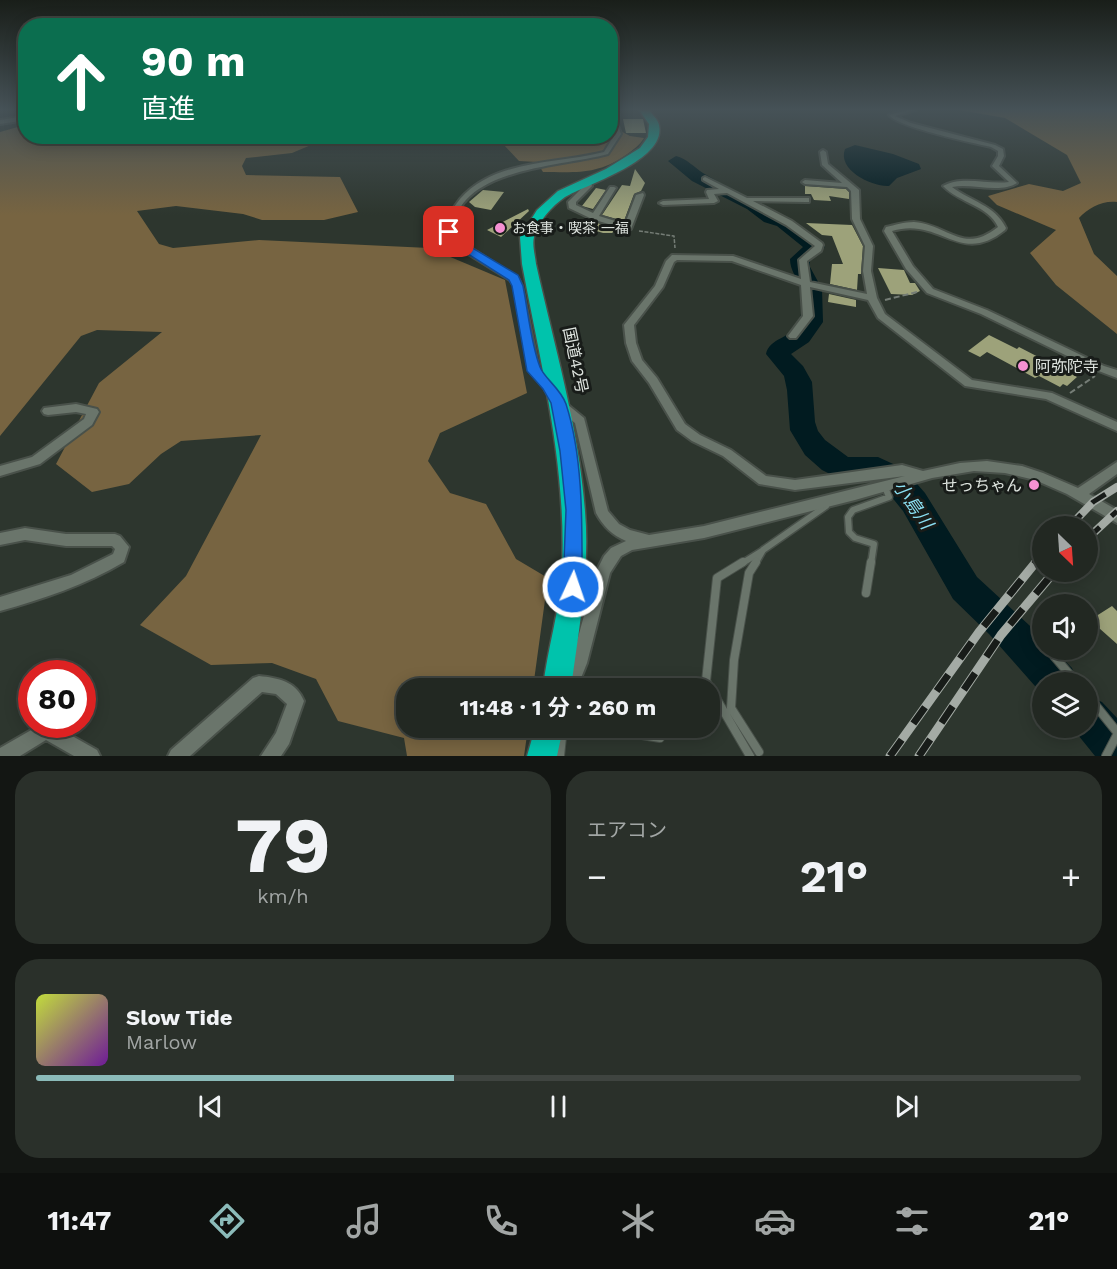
<!DOCTYPE html>
<html lang="ja">
<head>
<meta charset="utf-8">
<style>
  body { margin:0; font-family:"Work Sans","Noto Sans JP",sans-serif; background:#2a302a; color:#f1f3f6; height:100vh; display:flex; flex-direction:column; font-size:22px; white-space:nowrap }
  * { box-sizing:border-box; margin:0 }
  p { font-size:20px; color:#a2a6a5 }
  .icon { flex:none; width:33px; height:33px; fill:none; stroke:currentColor; stroke-width:2; stroke-linecap:round; stroke-linejoin:round }
  .map { position:relative; height:756px; overflow:hidden }
  .drawer { display:flex; flex-direction:column; gap:15px; padding:15px; background:#131613; flex:1 }
  .drawer>* { flex:none }
  .banner { position:absolute; left:18px; top:18px; width:600px; height:126px; border-radius:24px; box-shadow:0 3px 15px #0003,0 0 0 2px #3f4440; background:#0b6e4f; color:#fff; overflow:hidden }
  .needle { width:39px; rotate:155deg }
  .tools { position:absolute; left:1032px; top:516px; display:grid; gap:12px }
  .tools a { display:grid; place-items:center; width:66px; height:66px; border-radius:50%; background:#222822; box-shadow:0 3px 15px #0003,0 0 0 2px #3f4440; font-size:30px }
  .speed { position:absolute; left:18px; top:660px; display:flex; gap:12px; font-size:30px; font-weight:700; text-align:center }
  .speed>* { display:grid; place-content:center; width:78px; height:78px; border-radius:50%; background:#222822; box-shadow:0 3px 15px #0003,0 0 0 2px #3f4440; line-height:1 }
  .speed .limit { border:9px solid #d22; background:#fff; color:#111 }
  .pin { position:absolute; display:grid; place-items:center; width:51px; height:51px; color:#fff; margin:-26px; border-radius:12px; box-shadow:0 3px 9px #0006 }
  .me { position:absolute; width:66px; margin:-33px; rotate:3deg; stroke-linejoin:round; filter:drop-shadow(0 0 4px #0008) }
  .turn { display:flex; align-items:center; gap:21px; height:126px; padding:0 24px; font-size:27px }
  .turn .icon { width:78px; height:78px; stroke-width:2.5 }
  .turn b { display:block; font-size:42px; line-height:51px }
  .big { font-size:45px; font-weight:700; line-height:1.1 }
  .drawer .tile { flex:1; display:flex; flex-direction:column; justify-content:center; gap:9px; min-width:0; padding:0 21px; border-radius:24px; background:#2a302a }
  .drawer .dial { align-items:center; gap:0 }
  .dial b { font-size:78px; line-height:1 }
  .song { display:flex; align-items:center; gap:18px }
  .cover { width:72px; height:72px; border-radius:9px; background:linear-gradient(135deg,hsl(70 70% 55%),hsl(280 70% 35%)) }
  .played { height:6px; border-radius:3px; background:linear-gradient(90deg,#8bbbb9 40%,#3f4440 40%) }
  .keys { display:flex; justify-content:space-around; direction:ltr }
  .heat { display:flex; justify-content:space-between; align-items:center; font-size:33px; direction:ltr }
  .drawer .tiles { flex:1; display:grid; gap:15px; grid-template-columns:1fr 1fr }
  .tile:last-child { grid-column:span 2 }
  .trip { position:absolute; left:396px; top:678px; width:324px; height:60px; border-radius:24px; background:#222822; box-shadow:0 3px 15px #0003,0 0 0 2px #3f4440; font-weight:700; line-height:60px; text-align:center }
  .dock { display:flex; height:96px; justify-content:space-around; align-items:center; background:#0e100e; color:#a2a6a5 }
  .dock .icon { width:42px; height:42px }
  .dock .selected { color:#8bbbb9 }
  .dock b { font-size:27px; color:#f1f3f6 }
  .map>svg:first-child { display:block }
  .forest { fill:#776441 }
  .water { fill:#011b20 }
  .lines { fill:none; stroke-linecap:round; stroke-linejoin:round }
  .river { fill:#011b20; fill-rule:evenodd }
  .building { fill:#9da27a }
  .lane-far1-casing { stroke:#49514a; stroke-width:9 }
  .lane-casing { stroke:#49514a; stroke-width:10 }
  .street-casing { stroke:#49514a; stroke-width:4 }
  .highway-casing { stroke:#49514a; stroke-width:3 }
  .path-far1 { stroke:#757d76; stroke-width:1.5; stroke-dasharray:4 1.5; stroke-linecap:butt }
  .path { stroke:#757d76; stroke-width:2; stroke-dasharray:6 3; stroke-linecap:butt }
  .lane-far1 { stroke:#6a756b; stroke-width:6 }
  .lane { stroke:#6a756b; stroke-width:8 }
  .street { fill:#6a756b; fill-rule:evenodd }
  .highway { fill:#00c3ac; fill-rule:evenodd }
  .rail-far1-casing { stroke:#a4aba5; stroke-width:8 }
  .rail-casing { stroke:#a4aba5; stroke-width:9 }
  .rail-far1 { stroke:#181c19; stroke-width:5; stroke-dasharray:16; stroke-linecap:butt }
  .rail { stroke:#181c19; stroke-width:7; stroke-dasharray:20; stroke-linecap:butt }
  .route { fill:#1a73e8; stroke:#114b97; stroke-width:1.5 }
  .poi-dot { fill:#f591d2; stroke:#181c19; stroke-width:2 }
  .labels { text-anchor:middle; stroke-width:6; stroke-linejoin:round; paint-order:stroke }
  .far-poi-label { font-size:14px; fill:#dee4df; stroke:#181c19; text-anchor:start }
  .street-label { font-size:16px; fill:#dee4df; stroke:#181c19 }
  .poi-label { font-size:16px; fill:#dee4df; stroke:#181c19; text-anchor:start }
  .water-label { font-size:18px; font-style:italic; fill:#8adff2; stroke:#181c19 }
</style>
</head>
<body>
<div class="map">
<svg width="1117" height="756" viewBox="0 0 1117 756">
  <rect width="100%" height="100%" fill="#2d362e"/>
  <path class="forest" d="M959 110H1117V202C1103 200 1088 208 1079 218L1094 254 1117 276V334L1056 285 1030 253 1056 230 997 205 988 196 1029 184 1063 191 1081 183 1067 155 1025 130 1005 118Z
    M25 125 26 136 330 137 292 153 246 158 242 166 246 175 340 177 358 212 324 220H262L243 214 176 206 137 211 159 244 173 248 259 240 429 248 505 280 527 393 440 433 428 461 450 493 486 504 516 559 548 578 533 688H406V728H528L524 756H407L404 738 338 721 316 679 272 663 211 665 140 625 186 576 261 435 181 441 161 454 129 484 92 492 56 464 99 383 162 332 97 330 81 336 0 436V132Z
    M611 126 630 136 644 138C639 146 634 149 626 155 597 175 577 172 543 172L537 162 519 161 504 145 512 137 610 136Z"/>
  <path class="water" d="M855 145 893 154 919 164 921 169 897 178 889 186C872 187 837 170 845 149Z"/>
  <g class="lines">
    <path class="river" d="M676 156C687 159 694 167 703 173 743 198 787 212 822 243L825 247 810 261V267L822 289 823 322 809 342 791 354 803 366 812 382 815 422 818 431 825 440 848 457H878L904 469 925 493 977 577 1042 637V650H1054L1072 668 1077 682H1042V694L989 634 953 599 903 511 882 485 876 480 850 481 834 476 822 470 805 455 790 430 787 390 784 376 766 354C769 338 792 338 799 323 802 316 802 298 800 290 798 278 790 271 790 259L803 247 777 226 764 222 747 209 692 181 668 161Z
      M1088 696 1102 702 1117 718V756H1095L1074 730 1073 728H1088Z"/>
  </g>
  <path class="building" d="M623 119H643L646 133H626Z
    M635 169 645 183 641 191 634 194 624 221 602 215 622 185 630 186Z
    M805 186 846 189 849 192V199L829 196 831 201 814 200 811 194H805Z
    M596 188 606 190 593 209 582 206Z
    M483 190 504 192 491 210 475 207 469 202Z
    M528 209 529 211 501 237 487 230Z
    M588 220 591 221 617 229 612 233H603L580 226Z
    M806 223 852 225 863 246 861 274H858L857 290 830 284 832 264H843L832 236 822 235Z
    M878 268 904 270 910 283H915L920 291 912 295 891 294Z
    M829 294 856 300V307L828 302Z
    M989 335 1017 349 1019 347 1077 377 1067 386 1063 384 1060 387 1039 376 1035 378 987 352 980 357 968 351Z
    M1112 606 1117 611V644L1090 620Z"/>
  <g class="lines">
    <g class="lane-far1-casing">
      <path id="lane-far1" d="M741 564 762 551
        M755 564 763 550 826 506
        M871 564 874 544 855 538 849 532 848 517 853 510 889 497 885 487"/>
    </g>
    <g class="lane-casing">
      <path id="lane" d="M743 562 717 578 706 681 750 756
        M756 562 749 573 734 660 731 708 759 752
        M866 593 871 562
        M1054 656 1076 682
        M1088 696 1117 732
        M600 728 660 738
        M560 756 563 728
        M1106 756 1117 735"/>
    </g>
    <g class="street-casing">
      <path id="street" d="M610 110 613 111 621 134 608 154C562 167 456 167 453 232L463 243 518 278 522 286 539 370 552 383 562 400 584 418 608 511 619 524 630 530 649 535 704 526 905 476 795 490 759 484 723 456 692 441 677 430 649 383 632 361 626 343 624 325 655 286 666 261 672 255 733 256 801 279 799 260 815 246 786 225 727 193 714 194 718 201 714 203 663 205 659 203 663 201 709 199 706 192 707 190 719 189 703 180V178L705 177 747 198H809V202H806L753 201 792 221 822 243 823 245 821 251 807 261 810 282 867 294 863 271 865 246 852 219 851 191 847 187 805 184 802 182 805 180 842 183 822 165 820 152 823 150 826 152 828 164 859 190 860 219 873 246 871 271 877 298 885 314 972 380 1052 393 1117 422V431L1046 399 965 386 878 318 868 300 810 287 813 316 796 338H790L788 336 803 316 801 285 732 261 677 260 674 262 663 287 634 325 636 343 642 360 657 378 685 424 700 435 731 450 766 476 795 480 902 465 923 471 960 463 987 461 1022 466 1043 473 1078 488 1117 462V474L1089 494 1117 510V523L1067 494 1035 480 1005 473 974 471 932 478 855 500 704 538 632 550 621 556 610 573 587 663 577 688H561L571 663 596 572 604 556 611 548 626 541C612 535 603 526 596 513L575 423 554 406 544 388 529 371 514 286 510 280 457 247 445 232C446 219 452 209 460 199 495 159 557 164 604 152L615 134 610 121Z
        M907 110H916L895 116 911 123 995 145 1003 149 1004 156 999 166 1017 183C1000 194 972 183 952 187 970 201 995 205 1006 228L1005 230C960 267 940 216 892 231L913 266 933 289 987 310 1104 366 1117 370V378L1096 370 981 314 927 293 906 269 884 231 886 227C895 225 904 222 914 222 949 225 963 255 998 227 988 205 959 203 943 186 963 175 988 185 1009 182L992 166 998 156V151L991 147C973 143 897 127 889 115Z
        M26 116V120L0 124V120Z
        M586 181H590L592 186 576 202V205L593 213 610 187H614L616 188 599 216 625 224 636 195 643 193 644 195 631 229H625L592 219 569 208 568 202 584 186Z
        M76 404 97 409 99 412 92 425 40 464 0 476V466L32 457 84 419 86 414 76 412 48 415 44 414 42 411 44 408Z
        M25 528 66 534H115L120 536 129 547 124 562C85 585 43 599 0 611V597L71 575 113 554 115 549 112 546H66L25 540 0 545V533Z
        M259 676C278 678 296 681 304 701L289 744 281 756H261L276 733 287 704 276 694 262 692 190 756H168L171 750 253 678Z
        M51 724 97 750 100 756H74L46 740 20 756H0V748L40 725Z"/>
    </g>
    <g class="highway-casing">
      <path id="highway" d="M639 110H649C652 114 658 120 659 125 667 160 587 184 565 197 552 206 538 221 534 237 532 245 535 255 536 264 554 345 579 428 585 511 590 570 579 629 571 688H543C547 650 560 610 562 571 567 467 541 366 522 264L520 237 537 210 558 191 606 169 640 148 648 137 649 124Z
        M535 728H563L557 756H527Z"/>
    </g>
    <path class="path-far1" d="M639 231 674 236 675 248"/>
    <path class="path" d="M885 300 917 292
      M1070 393 1095 376"/>
    <use href="#lane-far1" class="lane-far1"/>
    <use href="#lane" class="lane"/>
    <use href="#street" class="street"/>
    <use href="#highway" class="highway"/>
    <g class="rail-far1-casing">
      <path id="rail-far1" d="M1070 526 1093 502 1117 487
        M1088 538 1117 511
        M1035 564 1042 555"/>
    </g>
    <g class="rail-casing">
      <path id="rail" d="M890 756 979 632 1036 562
        M919 756 1001 635 1054 572"/>
    </g>
    <use href="#rail-far1" class="rail-far1"/>
    <use href="#rail" class="rail"/>
  </g>
  <linearGradient id="sky" x2="0" y2="1"><stop stop-color="#191e19"/><stop offset="0.51" stop-color="#465257"/><stop offset="1" stop-color="#465257" stop-opacity="0"/></linearGradient>
  <rect width="1117" height="215" fill="url(#sky)"/>
  <path class="route" d="M446 230H453L464 243 518 275 523 286C528 311 531 344 540 367 544 378 561 389 566 404 584 460 582 529 582 587L579 593 573 595 566 593 563 587 566 510 560 451 551 403 543 389 527 371 512 286 509 280 457 247 444 232Z"/>
  <g class="poi-dot">
    <circle cx="500" cy="228" r="6"/>
    <circle cx="1023" cy="366" r="6"/>
    <circle cx="1034" cy="485" r="6"/>
  </g>
  <g class="labels">
    <g class="far-poi-label">
      <text x="512" y="233">お食事・喫茶 一福</text>
    </g>
    <g class="street-label">
      <text transform="translate(576 360) rotate(78)" y="6">国道42号</text>
    </g>
    <g class="poi-label">
      <text x="1035" y="372">阿弥陀寺</text>
      <text x="1022" y="491" text-anchor="end">せっちゃん</text>
    </g>
    <g class="water-label">
      <text transform="translate(913 505) rotate(55)" y="6">小島川</text>
    </g>
  </g>
</svg>
<div class="tools">
<a><svg class="needle" viewBox="-14 -14 28 28"><path d="M0-13l5 13h-10z" fill="#e53935"/><path d="M0 13l5-13h-10z" fill="#a2a6a5"/></svg></a>
<a><svg class="icon" aria-label="sound" viewBox="0 0 24 24"><path d="M4 9h4l5-4v14l-5-4H4zM17 9q2 3 0 6"/></svg></a>
<a><svg class="icon" aria-label="layers" viewBox="0 0 24 24"><path d="M12 4l9 5-9 5-9-5zM3 14l9 5 9-5"/></svg></a>
</div>
<div class="speed"><div class="limit">80</div></div>
<div class="pin" style="left:449px;top:232px;background:#d93025"><svg class="icon" aria-label="arrive" viewBox="0 0 24 24"><path d="M6 21V4h12l-3 4 3 4H6"/></svg></div>
<svg class="me" style="left:573px;top:587px" viewBox="-20 -20 40 40"><circle r="17" fill="#1a73e8" stroke="#fff" stroke-width="3"/><path d="M0-11L8 9 0 5-8 9z" fill="#fff"/></svg>
<div class="trip">11:48 · 1 分 · 260 m</div>
<div class="banner">
<div class="turn"><svg class="icon" aria-label="ahead" viewBox="0 0 24 24"><path d="M12 20V5M6 11l6-6 6 6"/></svg><div><b>90 m</b>直進</div></div>
</div>
</div>
<section class="drawer">
<div class="tiles">
<div class="tile dial"><b>79</b><p>km/h</p></div>
<div class="tile"><p>エアコン</p>
<div class="heat"><a>−</a><b class="big">21°</b><a>+</a></div>
</div>
<div class="tile">
<div class="song"><i class="cover"></i><div><b>Slow Tide</b><p>Marlow</p></div></div>
<div class="played"></div>
<div class="keys"><svg class="icon" aria-label="previous" viewBox="0 0 24 24"><path d="M18 5L8 12l10 7zM5 5v14"/></svg><svg class="icon" aria-label="pause" viewBox="0 0 24 24"><path d="M8 5v14M16 5v14"/></svg><svg class="icon" aria-label="next" viewBox="0 0 24 24"><path d="M6 5l10 7-10 7zM19 5v14"/></svg></div>
</div>
</div>
</section>
<nav class="dock">
<b>11:47</b>
<svg class="icon selected" aria-label="directions" viewBox="0 0 24 24"><path d="M12 3l9 9-9 9-9-9zM9 14v-3h6M13 9l2 2-2 2"/></svg>
<svg class="icon" aria-label="music" viewBox="0 0 24 24"><path d="M9 18V5l10-2v13"/><circle cx="6" cy="18" r="3"/><circle cx="16" cy="16" r="3"/></svg>
<svg class="icon" aria-label="phone" viewBox="0 0 24 24"><path d="M5 4h4l2 5-3 2q2 4 5 5l2-3 5 2v4C11 20 4 13 5 4z"/></svg>
<svg class="icon" aria-label="climate" viewBox="0 0 24 24"><path d="M12 3v18M4 7l16 10M4 17L20 7"/></svg>
<svg class="icon" aria-label="car" viewBox="0 0 24 24"><path d="M5 17H2v-5l4-1 3-4h7l3 4 3 1v5h-3M9 17h6M6 11h13"/><circle cx="7" cy="17" r="2"/><circle cx="17" cy="17" r="2"/></svg>
<svg class="icon" aria-label="filters" viewBox="0 0 24 24"><path d="M4 7h16M4 17h16"/><circle cx="9" cy="7" r="2"/><circle cx="15" cy="17" r="2"/></svg>
<b>21°</b>
</nav>
</body>
</html>
